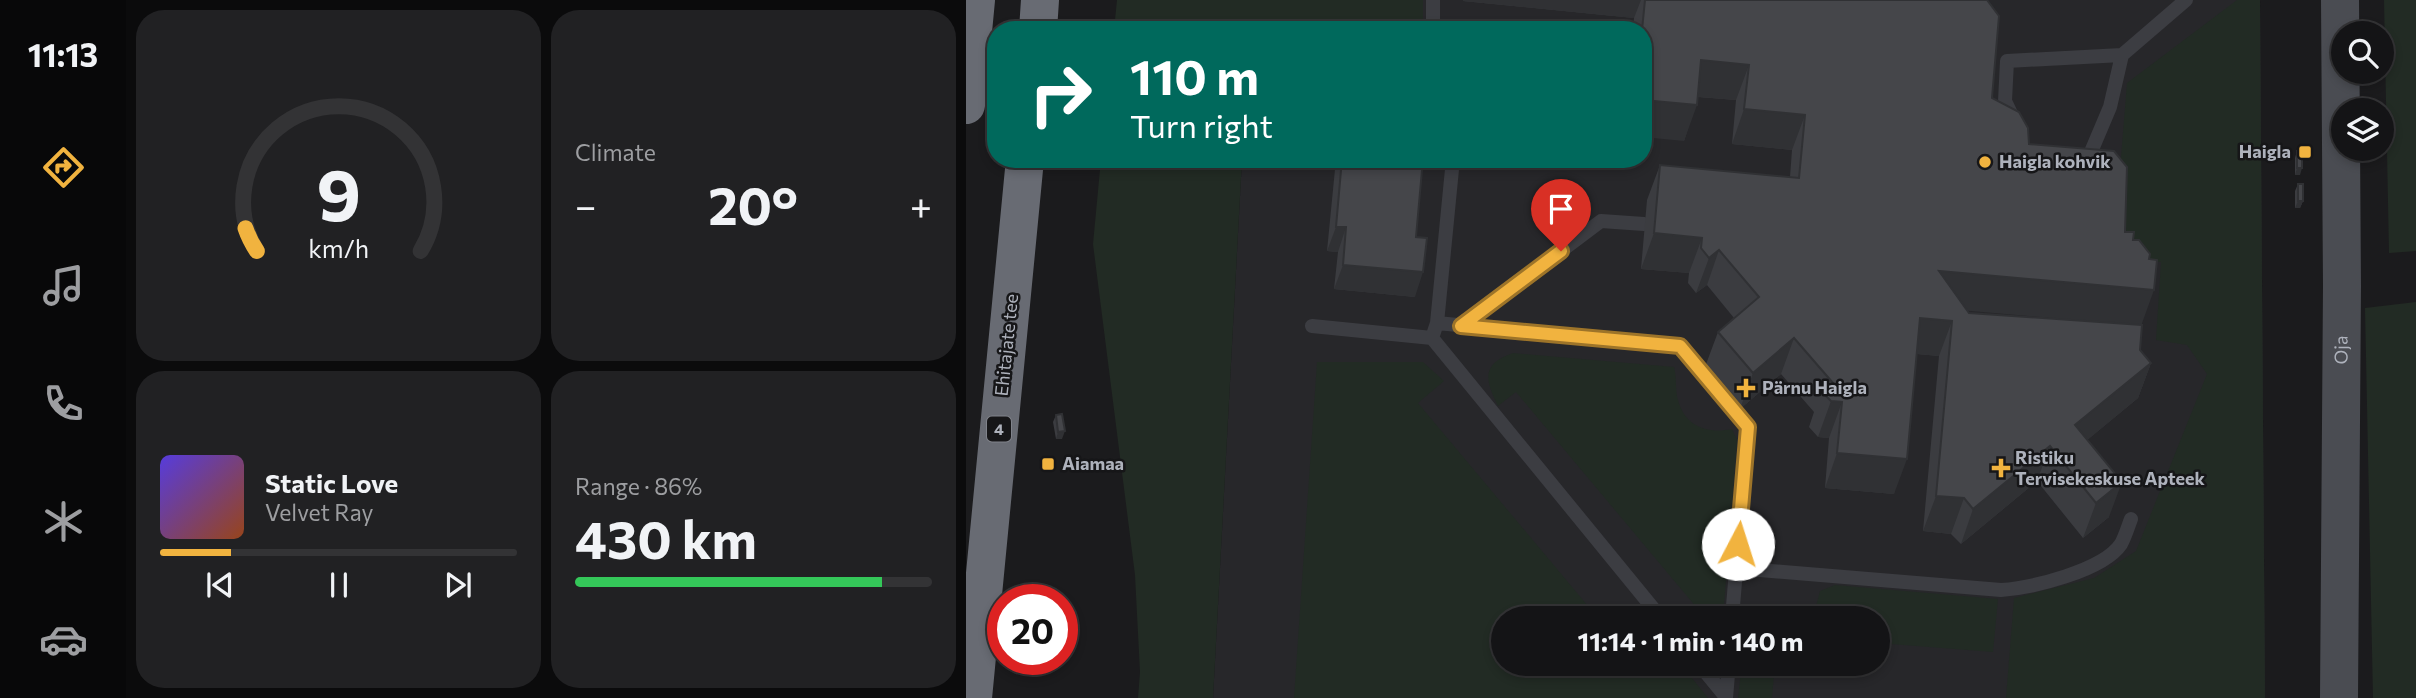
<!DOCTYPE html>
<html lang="en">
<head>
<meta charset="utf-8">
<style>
  body { margin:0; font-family:Commissioner,sans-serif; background:#212123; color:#f1f3f6; height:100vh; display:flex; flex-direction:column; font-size:26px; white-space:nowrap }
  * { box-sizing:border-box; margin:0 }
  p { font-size:23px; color:#9d9ea1 }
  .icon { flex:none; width:38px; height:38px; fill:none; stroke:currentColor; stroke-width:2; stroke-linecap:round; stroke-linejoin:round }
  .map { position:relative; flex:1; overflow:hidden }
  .sheet { display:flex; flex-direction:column; gap:10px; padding:10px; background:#0b0b0c; width:840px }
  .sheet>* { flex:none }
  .banner { position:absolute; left:21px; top:21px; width:665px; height:147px; border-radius:28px; box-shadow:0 4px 10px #0003,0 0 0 2px #333335; background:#00695c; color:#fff; overflow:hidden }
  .buttons { position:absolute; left:1365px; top:21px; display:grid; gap:14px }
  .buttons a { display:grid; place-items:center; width:63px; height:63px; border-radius:50%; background:#141416; box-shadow:0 4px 10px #0003,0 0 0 2px #333335; font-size:35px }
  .speed { position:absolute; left:21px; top:584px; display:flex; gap:14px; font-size:35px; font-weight:700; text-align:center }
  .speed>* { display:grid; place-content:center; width:91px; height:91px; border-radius:50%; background:#141416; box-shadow:0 4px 10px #0003,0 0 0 2px #333335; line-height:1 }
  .speed .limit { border:10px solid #d22; background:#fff; color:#111 }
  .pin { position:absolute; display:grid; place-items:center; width:60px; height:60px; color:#fff; margin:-72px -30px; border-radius:50% 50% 50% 0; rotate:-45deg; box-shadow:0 0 7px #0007 }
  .pin .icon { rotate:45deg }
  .me { position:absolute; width:77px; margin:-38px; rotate:5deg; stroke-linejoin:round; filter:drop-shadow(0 0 5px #0008) }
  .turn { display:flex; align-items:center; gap:24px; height:147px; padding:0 28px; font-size:32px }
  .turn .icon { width:91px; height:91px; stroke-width:2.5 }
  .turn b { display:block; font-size:49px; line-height:60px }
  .big { font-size:52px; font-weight:700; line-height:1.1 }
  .sheet .tile { flex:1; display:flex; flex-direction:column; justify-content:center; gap:10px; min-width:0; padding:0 24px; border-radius:28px; background:#212123 }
  .sheet .dial { align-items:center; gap:0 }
  .dial svg { height:182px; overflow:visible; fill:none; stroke:#333335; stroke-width:7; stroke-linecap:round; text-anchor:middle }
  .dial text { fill:#f1f3f6; stroke:none }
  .song { display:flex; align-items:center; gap:21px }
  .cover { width:84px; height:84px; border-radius:10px; background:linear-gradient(135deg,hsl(250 70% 55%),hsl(20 70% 35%)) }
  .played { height:7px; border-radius:4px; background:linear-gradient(90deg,#f1b33f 20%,#333335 20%) }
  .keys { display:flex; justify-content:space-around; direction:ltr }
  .heat { display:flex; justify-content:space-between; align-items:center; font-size:38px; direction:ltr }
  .charge { height:10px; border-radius:5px; background:linear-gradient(90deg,#34c759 86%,#333335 0) }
  .sheet .tiles { flex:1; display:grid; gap:10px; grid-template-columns:repeat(2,1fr) }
  .trip { position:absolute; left:525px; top:606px; width:399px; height:70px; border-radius:35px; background:#141416; box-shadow:0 4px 10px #0003,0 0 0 2px #333335; font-weight:700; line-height:70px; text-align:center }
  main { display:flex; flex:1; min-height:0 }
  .tab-bar { display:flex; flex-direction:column; width:126px; justify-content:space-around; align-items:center; background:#080809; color:#9d9ea1 }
  .tab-bar .icon { width:49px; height:49px }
  .tab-bar .on { color:#f1b33f }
  .tab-bar b { font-size:32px; color:#f1f3f6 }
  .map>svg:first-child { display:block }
  .built { fill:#27272a; fill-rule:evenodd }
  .green { fill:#222b24 }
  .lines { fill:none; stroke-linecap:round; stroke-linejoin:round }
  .lane { stroke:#3c3d42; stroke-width:14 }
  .secondary { stroke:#4a4c52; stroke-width:38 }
  .highway { stroke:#686b73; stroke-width:38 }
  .wall { fill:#3b3c40; fill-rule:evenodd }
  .shaded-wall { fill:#303134 }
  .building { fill:#45464a; stroke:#303134; stroke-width:2 }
  .route-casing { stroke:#9d7429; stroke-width:18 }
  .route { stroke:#f1b33f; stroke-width:12 }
  .poi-dot { fill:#f1b33f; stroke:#161618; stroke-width:2.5 }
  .labels { text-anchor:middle; stroke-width:5; stroke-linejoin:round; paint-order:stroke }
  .shield { fill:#161618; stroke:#80838b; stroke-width:2 }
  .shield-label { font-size:16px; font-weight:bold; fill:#aeb2bc }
  .poi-label { font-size:18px; font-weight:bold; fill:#aeb2bc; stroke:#161618; text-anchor:start }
  .street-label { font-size:18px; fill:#aeb2bc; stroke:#161618 }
</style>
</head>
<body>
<main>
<nav class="tab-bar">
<b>11:13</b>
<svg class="icon on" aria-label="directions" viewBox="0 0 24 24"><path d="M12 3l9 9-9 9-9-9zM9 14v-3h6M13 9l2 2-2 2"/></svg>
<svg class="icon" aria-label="music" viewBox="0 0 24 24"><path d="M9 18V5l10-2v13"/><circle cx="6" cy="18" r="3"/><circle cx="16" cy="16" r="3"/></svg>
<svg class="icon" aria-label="phone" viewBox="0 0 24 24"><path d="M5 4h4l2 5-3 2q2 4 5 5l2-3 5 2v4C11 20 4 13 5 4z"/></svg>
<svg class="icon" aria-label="climate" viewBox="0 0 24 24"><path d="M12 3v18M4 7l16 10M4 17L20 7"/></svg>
<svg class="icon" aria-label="car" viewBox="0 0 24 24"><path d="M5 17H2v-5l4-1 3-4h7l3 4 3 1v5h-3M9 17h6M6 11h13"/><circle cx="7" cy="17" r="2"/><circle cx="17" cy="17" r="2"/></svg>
</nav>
<section class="sheet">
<div class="tiles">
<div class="tile dial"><svg viewBox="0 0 100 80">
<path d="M14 69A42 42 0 1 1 86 69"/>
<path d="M14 69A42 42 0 0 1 9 59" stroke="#f1b33f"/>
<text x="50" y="56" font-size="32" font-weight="700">9</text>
<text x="50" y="72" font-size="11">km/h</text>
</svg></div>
<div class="tile"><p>Climate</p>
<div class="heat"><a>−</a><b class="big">20°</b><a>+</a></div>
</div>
<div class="tile">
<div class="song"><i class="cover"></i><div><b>Static Love</b><p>Velvet Ray</p></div></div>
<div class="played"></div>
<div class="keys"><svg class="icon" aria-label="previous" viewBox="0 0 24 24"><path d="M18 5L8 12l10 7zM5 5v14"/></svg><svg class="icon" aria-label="pause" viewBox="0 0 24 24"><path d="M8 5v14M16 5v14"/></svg><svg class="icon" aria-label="next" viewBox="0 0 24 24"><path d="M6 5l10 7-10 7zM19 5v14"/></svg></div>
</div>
<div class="tile"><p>Range · 86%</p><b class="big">430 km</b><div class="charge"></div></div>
</div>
</section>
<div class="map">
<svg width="1450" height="698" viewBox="0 0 1450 698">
  <rect width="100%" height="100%" fill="#1b1b1d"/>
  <path class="built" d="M294 0H1294L1299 698H247L276 159H677V30H290ZM537 618H912V663H537Z"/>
  <path class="green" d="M151 0H457V30H148Z
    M1271 0H1294L1299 698H1040L1048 598 1128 578 1170 551 1241 374 1221 345 1190 340 1195 262 1147 256 1161 83Z
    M1418 0H1450V251L1423 253Z
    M135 159H276L247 698H172L174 672 169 575 127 244Z
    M1450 302V698H1407L1399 308Z
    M547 353 708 367C711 378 709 390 712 400 719 427 742 434 766 429L771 440 757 618H732L736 614 550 392 532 406C519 380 515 364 547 353Z
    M351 362H457L478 381 452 403 632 618H537V663H670L674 667 678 663H714L742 698H328Z
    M869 585 1032 599 1027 652 912 643V618H847L854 591Z
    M776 663H809L806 698H772Z"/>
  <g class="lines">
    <path class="lane" d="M467 30V0
      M1049 122 1039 101 1041 61 1156 55
      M1115 159H1122L1144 107 1156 55 1220 0
      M471 323 487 159
      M346 326 466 338 695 618
      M495 326 635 221 678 224
      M466 338 471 323 714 346 782 427 766 618
      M770 568 1035 590C1065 588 1137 571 1155 544 1159 537 1162 527 1165 519
      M732 663 760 697
      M760 698 763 663"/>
    <path class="secondary" id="s1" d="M1373 698 1376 286 1374 0"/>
    <path class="highway" d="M72 30 74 0
      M0 105 10 0
      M7 698 59 159"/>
  </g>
  <path class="wall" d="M497 0H1021L1026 98 1063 144 1167 240 1176 325 1174 350 1185 363 1172 398 1121 440 1143 517 1117 538 1071 481 995 544 985 534 957 531 973 356 951 354 928 494 859 488 863 438 852 437 843 427 848 412 815 374 774 409 739 367 752 332 768 318 741 285 730 293 722 283 723 273 675 269 681 200 694 165 824 177 826 150 766 144 770 100 732 97 718 141 677 30H667L668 18 497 1ZM1001 310 1139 322 1003 313Z
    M1331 151 1334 175H1329V158Z
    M370 159H457L450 237 449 297 368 289 372 252 361 251Z
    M1332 184 1337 201 1334 208H1329V191Z
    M90 415 96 439H90L87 422Z"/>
  <path class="shaded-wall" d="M497 0H675L668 18 497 1Z
    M735 60 783 65 770 100 722 96Z
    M677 100 731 105 718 141 677 137Z
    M778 109 839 115 826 150 766 144Z
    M1331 168H1336L1334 175H1329Z
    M1332 201H1337L1334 208H1329Z
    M370 227H380L372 252 361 251Z
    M688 233 736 238 723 273 675 269Z
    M753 250 741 285 730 293 743 258Z
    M377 265 457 272 449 297 368 289Z
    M973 271 1188 290 1175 326 960 307Z
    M954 318 986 321 973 356 941 353Z
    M828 338 815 374 774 409 787 373Z
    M1185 363 1172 398 1096 461 1109 425Z
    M865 401 876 402 863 438 852 437Z
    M99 431 96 439H90L92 432Z
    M1084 446 1071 481 995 544 1007 509Z
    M871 453 941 459 928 494 859 488Z
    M1156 482 1143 517 1117 538 1130 503Z
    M970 496 998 498 985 534 957 531Z"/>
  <path class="building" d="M679 0H1021L1033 16 1026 98 1053 112 1062 128 1063 144 1148 151 1161 167 1159 232H1168L1167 240H1173L1184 254 1183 259 1191 260 1188 290 973 271 1003 313 1176 325 1174 350 1185 363 1109 425 1156 482 1130 503 1084 446 1007 509 998 498 970 496 986 321 954 318 941 459 871 453 876 402 865 401 856 392 867 383 828 338 787 373 752 332 793 297 753 250 743 258 735 248 736 238 688 233 694 165 833 178 839 115 778 109 783 65 735 60 731 105 677 100 676 30Z
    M1331 151H1336V168H1331Z
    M376 159H457L450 237 461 238 457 272 377 265 380 227H370Z
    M1332 184H1337V201H1332Z
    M96 414 99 431 92 432 90 415Z"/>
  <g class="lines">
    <g class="route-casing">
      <path id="route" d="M595 251 495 326 714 346 782 427 772 544"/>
    </g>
    <use href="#route" class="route"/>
  </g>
  <g class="poi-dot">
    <rect x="1332" y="145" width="14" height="14" rx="3.5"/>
    <circle cx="1019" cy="162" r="7"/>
    <path d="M776.5 377.5h7v7h7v7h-7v7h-7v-7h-7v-7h7z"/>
    <rect x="75" y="457" width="14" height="14" rx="3.5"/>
    <path d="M1031.5 457.5h7v7h7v7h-7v7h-7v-7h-7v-7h7z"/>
  </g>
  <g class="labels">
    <rect class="shield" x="21" y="416.5" width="24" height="25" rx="5"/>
    <g class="shield-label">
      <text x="33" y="435">4</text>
    </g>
    <g class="poi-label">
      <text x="1325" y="158" text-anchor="end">Haigla</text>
      <text x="1033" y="168">Haigla kohvik</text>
      <text x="796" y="394">Pärnu Haigla</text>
      <text x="1049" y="464">Ristiku<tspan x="1049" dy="21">Tervisekeskuse Apteek</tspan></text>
      <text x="96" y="470">Aiamaa</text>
    </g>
    <g class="street-label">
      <text transform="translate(41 345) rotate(-84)" y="6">Ehitajate tee</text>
      <text dy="6" stroke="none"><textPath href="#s1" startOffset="348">Oja</textPath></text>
    </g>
  </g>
</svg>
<div class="buttons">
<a><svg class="icon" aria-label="search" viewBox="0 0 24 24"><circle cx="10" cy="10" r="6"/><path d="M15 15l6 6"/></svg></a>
<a><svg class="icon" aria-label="layers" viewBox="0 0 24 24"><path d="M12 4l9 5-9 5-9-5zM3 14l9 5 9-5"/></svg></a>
</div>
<div class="speed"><div class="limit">20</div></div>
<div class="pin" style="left:595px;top:251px;background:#d93025"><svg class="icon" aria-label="arrive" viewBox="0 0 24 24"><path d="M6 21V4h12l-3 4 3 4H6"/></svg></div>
<svg class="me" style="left:772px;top:544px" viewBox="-20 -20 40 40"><circle r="19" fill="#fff"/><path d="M0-13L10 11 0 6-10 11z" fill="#f1b33f"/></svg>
<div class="trip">11:14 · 1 min · 140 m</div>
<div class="banner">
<div class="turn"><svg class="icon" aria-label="right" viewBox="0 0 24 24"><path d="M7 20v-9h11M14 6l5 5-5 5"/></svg><div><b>110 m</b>Turn right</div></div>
</div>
</div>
</main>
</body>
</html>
